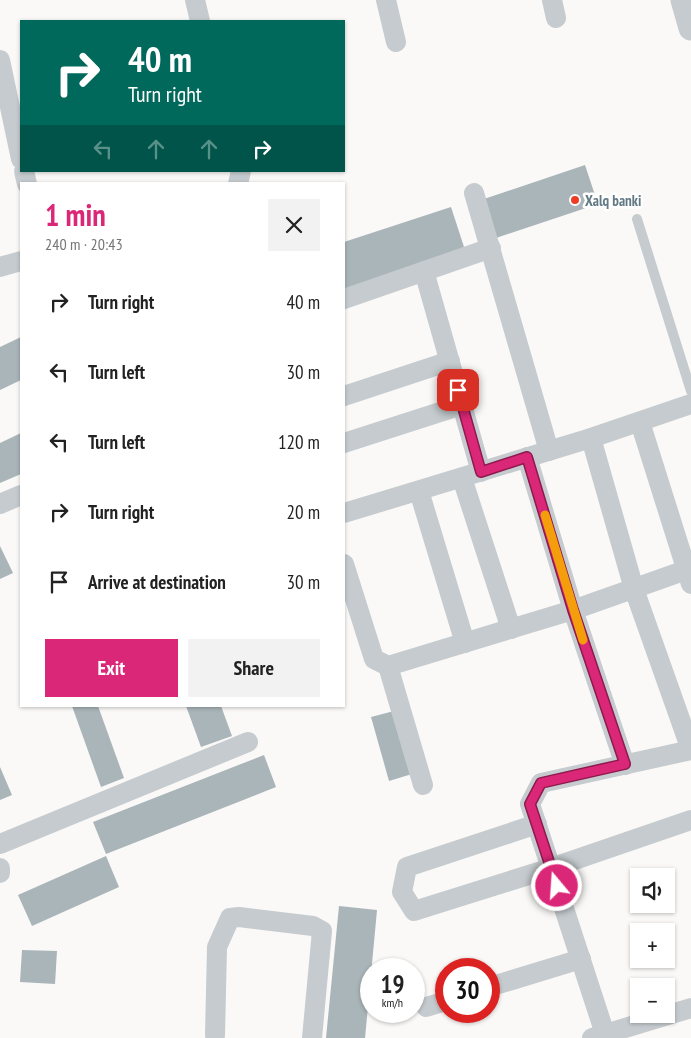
<!DOCTYPE html>
<html lang="en">
<head>
<meta charset="utf-8">
<style>
	body { margin:0; font-family:"PT Sans Narrow",sans-serif; background:#f2f2f2; color:#222; height:100vh; display:flex; flex-direction:column; font-size:19px; white-space:nowrap }
	* { box-sizing:border-box; margin:0 }
	p { font-size:16px; color:#767676 }
	.icon { flex:none; width:28px; height:28px; fill:none; stroke:currentColor; stroke-width:2; stroke-linecap:round; stroke-linejoin:round }
	.map { position:relative; flex:1; overflow:hidden }
	.drawer { position:absolute; left:20px; top:182px; width:325px; height:525px; display:flex; flex-direction:column; background:#fff; border-radius:0px; box-shadow:0 1px 4px #0004 }
	.drawer>* { flex:none }
	.top-card { position:absolute; left:20px; top:20px; width:325px; height:152px; border-radius:0px; box-shadow:0 1px 4px #0004; background:#00695c; color:#fff; overflow:hidden }
	.fabs { position:absolute; left:630px; top:868px; display:grid; gap:10px }
	.fabs a { display:grid; place-items:center; width:45px; height:45px; border-radius:0px; background:#fff; box-shadow:0 1px 4px #0004; font-size:25px }
	.speed { position:absolute; left:360px; top:958px; display:flex; gap:10px; font-size:25px; font-weight:700; text-align:center }
	.speed>* { display:grid; place-content:center; width:65px; height:65px; border-radius:50%; background:#fff; box-shadow:0 1px 4px #0004; line-height:1 }
	.speed small { font-size:12px; font-weight:400 }
	.speed .limit { border:8px solid #d22; background:#fff; color:#111 }
	.pin { position:absolute; display:grid; place-items:center; width:42px; height:42px; color:#fff; margin:-21px; border-radius:10px; box-shadow:0 2px 8px #0006 }
	.me { position:absolute; width:55px; margin:-28px; rotate:342deg; stroke-linejoin:round; filter:drop-shadow(0 0 4px #0008) }
	.turn { display:flex; align-items:center; gap:18px; height:105px; padding:0 25px; font-size:22px }
	.turn .icon { width:65px; height:65px; stroke-width:2.5 }
	.turn b { display:block; font-size:35px; line-height:42px }
	.lanes { display:flex; align-items:center; height:48px; padding:0 25px; background:#0003; justify-content:center; gap:25px; direction:ltr }
	.lanes .off { opacity:.35 }
	.round { display:grid; place-items:center; flex:none; width:52px; height:52px; border-radius:0px; background:#f2f2f2 }
	.overview { display:flex; align-items:center; justify-content:space-between; height:85px; padding:0 25px }
	h1 { font-size:30px; font-weight:800; line-height:38px; color:#db2777 }
	.action { display:flex; gap:10px; margin-top:auto; padding:10px 25px }
	.action a { flex:1; height:58px; border-radius:0px; background:#db2777; color:#fff; font-size:20px; font-weight:800; line-height:58px; text-align:center }
	.action a+a { background:#f2f2f2; color:#222 }
	ul { padding:0; list-style:none }
	li { display:flex; align-items:center; gap:15px; height:70px; padding:0 25px }
	li div { flex:1 }
	li b { display:block; font-size:19px }
	li em { font-style:normal }
	.map>svg:first-child { display:block }
	.building { fill:#a9b5b9 }
	.lines { fill:none; stroke-linecap:round; stroke-linejoin:round }
	.service { stroke:#c5cbce; stroke-width:10 }
	.minor { stroke:#c5cbce; stroke-width:20 }
	.tertiary { stroke:#c5cbce; stroke-width:25 }
	.route-casing { stroke:#8e194d; stroke-width:12 }
	.route { stroke:#db2777; stroke-width:9 }
	.slow { stroke:#f59e0b; stroke-width:9 }
	.poi-dot { fill:#ec3c25; stroke:#fff; stroke-width:2 }
	.labels { text-anchor:middle; dominant-baseline:central; stroke-width:5; stroke-linejoin:round; paint-order:stroke }
	.poi-label { font-size:15px; font-weight:bold; fill:#637a84; stroke:#fff; text-anchor:start }
</style>
</head>
<body>
<div class="map">
<svg width="691" height="1038" viewBox="0 0 691 1038">
	<rect width="100%" height="100%" fill="#faf9f7"/>
	<g class="building">
		<path d="M 585,165 L 598,204 L 490,240 L 478,201 Z"/>
		<path d="M 451,207 L 465,250 L 344,289 L 344,242 Z"/>
		<path d="M 21,337 L 21,380 L 0,390 L 0,347 Z"/>
		<path d="M 21,433 L 21,474 L 0,483 L 0,443 Z"/>
		<path d="M 0,546 L 13,573 L 0,579 Z"/>
		<path d="M 72,706 L 98,706 L 124,778 L 101,787 Z"/>
		<path d="M 186,706 L 221,706 L 232,736 L 201,747 Z"/>
		<path d="M 394,711 L 412,774 L 389,781 L 371,717 Z"/>
		<path d="M 264,755 L 276,787 L 106,854 L 93,822 Z"/>
		<path d="M 0,767 L 12,795 L 0,800 Z"/>
		<path d="M 106,856 L 119,887 L 32,926 L 18,895 Z"/>
		<path d="M 339,906 L 377,910 L 365,1038 L 326,1038 Z"/>
		<path d="M 22,950 L 57,951 L 55,984 L 20,982 Z"/>
	</g>
	<g class="lines">
		<path class="service" d="M 637,219 L 691,391"/>
		<g class="minor">
			<path d="M 195,0 L 200,21"/>
			<path d="M 386,0 L 396,42"/>
			<path d="M 552,0 L 556,18"/>
			<path d="M 0,60 L 21,159"/>
			<path d="M 24,171 L 27,184"/>
			<path d="M 238,184 L 241,171"/>
			<path d="M 474,193 L 549,451"/>
			<path d="M 0,267 L 21,261"/>
			<path d="M 424,271 L 481,472"/>
			<path d="M 344,299 L 491,248"/>
			<path d="M 344,396 L 450,361"/>
			<path d="M 640,422 L 691,584"/>
			<path d="M 591,438 L 634,589 L 691,750 L 541,783 L 530,804 L 605,1034"/>
			<path d="M 344,443 L 462,405"/>
			<path d="M 527,457 L 573,610 L 625,765"/>
			<path d="M 462,478 L 511,629"/>
			<path d="M 419,491 L 465,643"/>
			<path d="M 0,504 L 21,495"/>
			<path d="M 344,513 L 591,438 L 691,404"/>
			<path d="M 344,564 L 374,659 L 388,666 L 573,610 L 686,570"/>
			<path d="M 388,666 L 423,785"/>
			<path d="M 537,824 L 407,867 L 402,892 L 414,911 L 551,868 L 691,820"/>
			<path d="M 0,844 L 248,742"/>
			<path d="M 0,868 L 0,873"/>
			<path d="M 489,987 L 581,959"/>
			<path d="M 426,1007 L 446,1001"/>
			<path d="M 215,1035 L 217,947 L 230,918 L 239,917 L 313,926 L 322,931 L 312,1038"/>
			<path d="M 592,1038 L 691,1008"/>
		</g>
		<path class="tertiary" d="M 683,0 L 691,28"/>
	</g>
	<g class="lines">
		<defs>
			<path id="route" d="M 458,390 L 481,472 L 527,457 L 573,610 L 625,764 L 541,783 L 530,804 L 557,886"/>
		</defs>
		<use href="#route" class="route-casing"/>
		<use href="#route" class="route"/>
		<path class="slow" d="M 545,515 L 583,640"/>
	</g>
	<circle class="poi-dot" cx="575" cy="200" r="5"/>
	<g class="labels">
		<g class="poi-label">
			<text x="585" y="200">Xalq banki</text>
		</g>
	</g>
</svg>
<div class="fabs">
<a><svg class="icon" aria-label="sound" viewBox="0 0 24 24"><path d="M4 9h4l5-4v14l-5-4H4zM17 9q2 3 0 6"/></svg></a>
<a>+</a>
<a>−</a>
</div>
<div class="speed"><div>19<small>km/h</small></div><div class="limit">30</div></div>
<div class="pin" style="left:458px;top:390px;background:#d93025"><svg class="icon" aria-label="arrive" viewBox="0 0 24 24"><path d="M6 21V4h12l-3 4 3 4H6"/></svg></div>
<svg class="me" style="left:557px;top:886px" viewBox="-20 -20 40 40"><circle r="17" fill="#db2777" stroke="#fff" stroke-width="3"/><path d="M0-11L8 9 0 5-8 9z" fill="#fff"/></svg>
<div class="top-card">
<div class="turn"><svg class="icon" aria-label="right" viewBox="0 0 24 24"><path d="M7 20v-9h11M14 6l5 5-5 5"/></svg><div><b>40 m</b>Turn right</div></div>
<div class="lanes"><svg class="icon off" aria-label="left" viewBox="0 0 24 24"><path d="M17 20v-9H6M10 6l-5 5 5 5"/></svg><svg class="icon off" aria-label="ahead" viewBox="0 0 24 24"><path d="M12 20V5M6 11l6-6 6 6"/></svg><svg class="icon off" aria-label="ahead" viewBox="0 0 24 24"><path d="M12 20V5M6 11l6-6 6 6"/></svg><svg class="icon" aria-label="right" viewBox="0 0 24 24"><path d="M7 20v-9h11M14 6l5 5-5 5"/></svg></div>
</div>
<section class="drawer">
<div class="overview"><div><h1>1 min</h1><p>240 m · 20:43</p></div><a class="round"><svg class="icon" aria-label="close" viewBox="0 0 24 24"><path d="M6 6l12 12M18 6L6 18"/></svg></a></div>
<ul>
<li><svg class="icon" aria-label="right" viewBox="0 0 24 24"><path d="M7 20v-9h11M14 6l5 5-5 5"/></svg><div><b>Turn right</b></div><em>40 m</em></li>
<li><svg class="icon" aria-label="left" viewBox="0 0 24 24"><path d="M17 20v-9H6M10 6l-5 5 5 5"/></svg><div><b>Turn left</b></div><em>30 m</em></li>
<li><svg class="icon" aria-label="left" viewBox="0 0 24 24"><path d="M17 20v-9H6M10 6l-5 5 5 5"/></svg><div><b>Turn left</b></div><em>120 m</em></li>
<li><svg class="icon" aria-label="right" viewBox="0 0 24 24"><path d="M7 20v-9h11M14 6l5 5-5 5"/></svg><div><b>Turn right</b></div><em>20 m</em></li>
<li><svg class="icon" aria-label="arrive" viewBox="0 0 24 24"><path d="M6 21V4h12l-3 4 3 4H6"/></svg><div><b>Arrive at destination</b></div><em>30 m</em></li>
</ul>
<div class="action"><a>Exit</a><a>Share</a></div>
</section>
</div>
</body>
</html>
